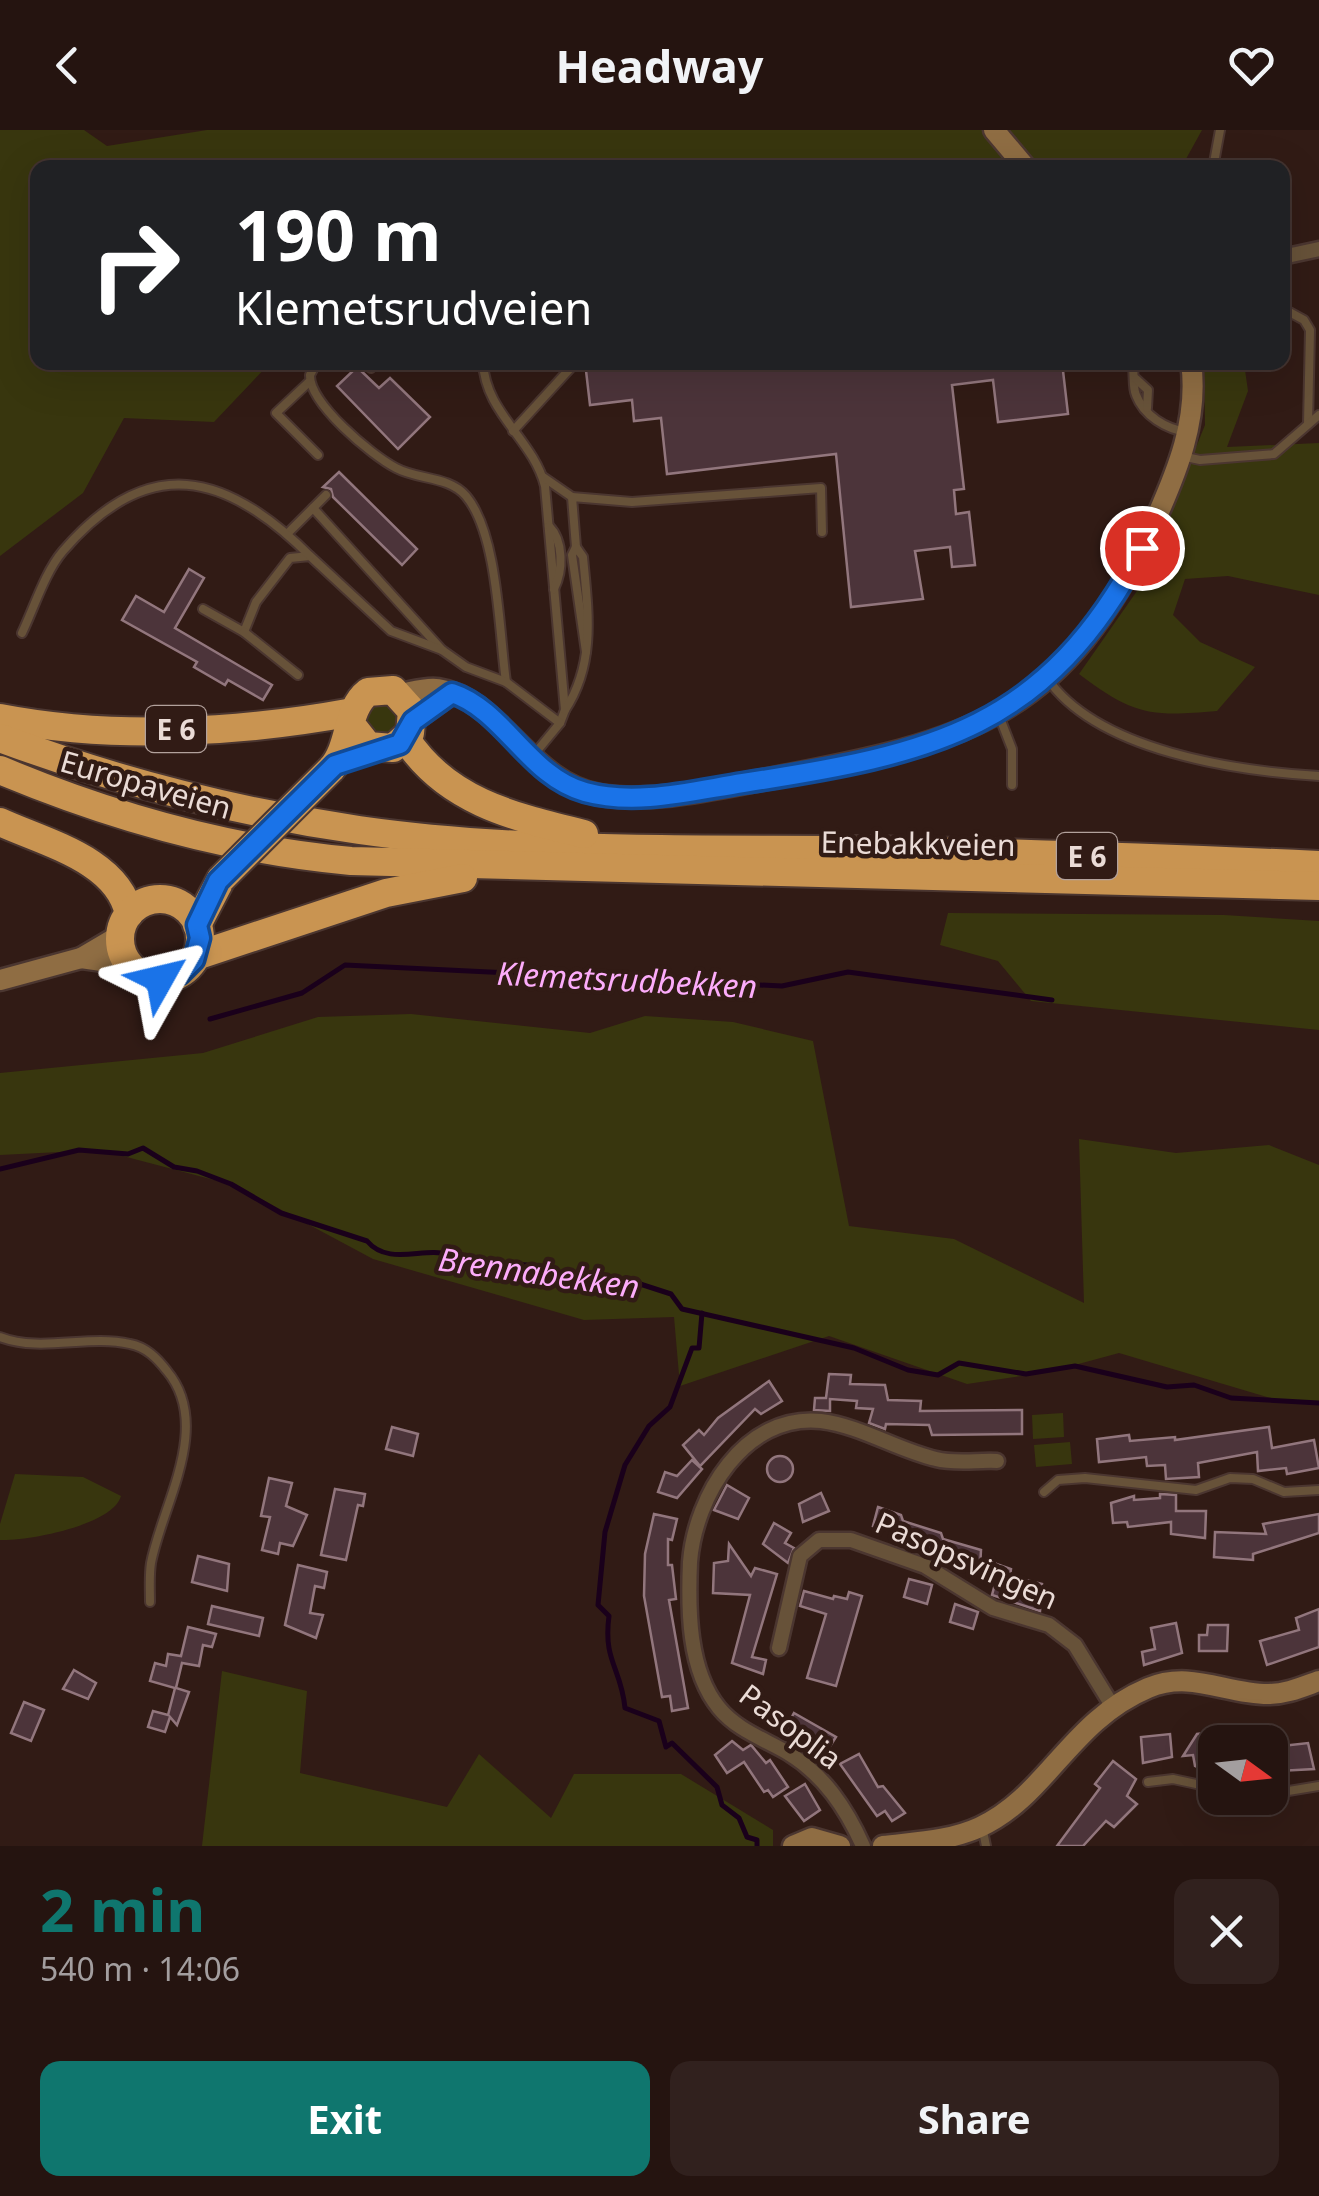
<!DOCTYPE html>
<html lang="en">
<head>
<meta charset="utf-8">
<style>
	body { margin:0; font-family:"Noto Sans",sans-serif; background:#31211e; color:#f1f3f6; height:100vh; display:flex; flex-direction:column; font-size:38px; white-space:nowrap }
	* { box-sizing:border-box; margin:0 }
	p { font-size:32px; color:#a39e9f }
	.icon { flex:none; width:55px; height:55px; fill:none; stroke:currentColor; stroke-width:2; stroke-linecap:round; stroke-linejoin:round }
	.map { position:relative; height:1716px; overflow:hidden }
	.sheet { display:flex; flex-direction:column; background:#251410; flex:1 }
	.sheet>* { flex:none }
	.hud { position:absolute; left:30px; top:30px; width:1260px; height:210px; border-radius:20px; box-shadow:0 10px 40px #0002,0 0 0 2px #423330; background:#202124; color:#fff; overflow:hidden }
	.needle { width:65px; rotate:105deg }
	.fabs { position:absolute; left:1198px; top:1595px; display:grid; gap:20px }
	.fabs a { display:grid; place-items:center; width:90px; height:90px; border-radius:20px; background:#251410; box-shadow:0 10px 40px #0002,0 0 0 2px #423330; font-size:50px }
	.pin { position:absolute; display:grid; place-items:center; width:85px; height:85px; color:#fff; margin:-42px; border:5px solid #fff; border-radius:50%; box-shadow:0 2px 10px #0007 }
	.me { position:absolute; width:110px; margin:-55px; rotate:53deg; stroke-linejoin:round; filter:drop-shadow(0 0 8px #0008) }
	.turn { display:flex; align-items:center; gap:35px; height:210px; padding:0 40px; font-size:45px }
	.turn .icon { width:130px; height:130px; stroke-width:2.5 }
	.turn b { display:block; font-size:70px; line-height:85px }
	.round { display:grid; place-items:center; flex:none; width:105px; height:105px; border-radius:20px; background:#31211e }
	.summary { display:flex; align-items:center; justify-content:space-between; height:170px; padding:0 40px }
	h1 { font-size:60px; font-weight:700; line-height:75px; color:#0f766e }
	.button { display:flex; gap:20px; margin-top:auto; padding:20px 40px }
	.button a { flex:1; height:115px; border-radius:20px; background:#0f766e; color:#fff; font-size:40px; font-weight:700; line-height:115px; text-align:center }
	.button a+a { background:#31211e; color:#f1f3f6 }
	header { display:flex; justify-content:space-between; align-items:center; height:130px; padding:0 40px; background:#251410; font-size:45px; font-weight:700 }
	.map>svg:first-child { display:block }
	.green { fill:#38360e }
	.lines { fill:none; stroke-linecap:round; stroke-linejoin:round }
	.stream { stroke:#1a001b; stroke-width:5 }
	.building { fill:#4c343a; stroke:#92767d; stroke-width:2.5 }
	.lane-casing { stroke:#4b3630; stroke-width:12 }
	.street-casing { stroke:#4b3630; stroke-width:19 }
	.secondary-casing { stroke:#4b3630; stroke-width:25 }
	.highway-casing { stroke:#4b3630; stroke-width:32 }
	.lane { stroke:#675239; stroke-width:8 }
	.street { stroke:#675239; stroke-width:14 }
	.secondary { stroke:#8f6d43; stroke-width:20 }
	.highway { stroke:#c99451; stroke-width:28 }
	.highway-bridge-casing { stroke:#4b3630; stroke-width:32; stroke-linecap:butt }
	.highway-bridge { stroke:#c99451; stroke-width:28 }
	.route-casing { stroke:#114b97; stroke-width:25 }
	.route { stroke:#1a73e8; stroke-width:18 }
	.labels { text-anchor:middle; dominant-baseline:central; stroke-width:9; stroke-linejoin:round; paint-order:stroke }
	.shield { fill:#311b15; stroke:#b2a19c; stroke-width:2.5 }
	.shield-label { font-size:28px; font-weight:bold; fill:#eadbd6 }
	.street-label { font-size:30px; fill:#eadbd6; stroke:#311b15 }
	.water-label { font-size:32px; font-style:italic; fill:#fcacfa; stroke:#311b15 }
</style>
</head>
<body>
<header><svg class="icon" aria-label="back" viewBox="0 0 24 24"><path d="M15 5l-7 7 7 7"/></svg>Headway<svg class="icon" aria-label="heart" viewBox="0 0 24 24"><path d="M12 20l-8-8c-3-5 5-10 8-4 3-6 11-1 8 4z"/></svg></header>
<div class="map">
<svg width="1319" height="1716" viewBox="0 0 1319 1716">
	<rect width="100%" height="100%" fill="#311b15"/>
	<g class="green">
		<path d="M 0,0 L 84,0 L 107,16 L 207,0 L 1202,0 L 1181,38 L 38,38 L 38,232 L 270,233 L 214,292 L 124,288 L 83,363 L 0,426 Z"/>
		<path d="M 1204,233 L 1244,233 L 1248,261 L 1227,317 L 1319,313 L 1319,465 L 1228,446 L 1185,449 L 1173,485 L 1200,512 L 1255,537 L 1217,581 C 1150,587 1133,585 1079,544 L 1139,458 L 1205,295 Z"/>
		<path d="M 370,572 L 400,575 L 397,605 L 379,609 L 363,589 Z"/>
		<path d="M 948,783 L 1224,785 L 1319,791 L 1319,900 L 1031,871 L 998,831 L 940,815 Z"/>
		<path d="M 411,884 L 590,903 L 645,886 L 733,892 L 813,911 L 849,1096 L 954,1109 L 1084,1173 L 1079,1009 L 1176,1023 L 1269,1015 L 1319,1035 L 1319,1272 L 1277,1270 L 1119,1223 L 1049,1242 L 967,1254 L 829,1206 L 680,1256 L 674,1187 L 584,1190 L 373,1129 L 237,1056 L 100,1020 L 0,1025 L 0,943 L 203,923 L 318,887 Z"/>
		<path d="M 1063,1283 L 1064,1307 L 1033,1309 L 1032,1285 Z"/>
		<path d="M 1070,1312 L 1072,1334 L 1036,1337 L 1034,1315 Z"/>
		<path d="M 15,1344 L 83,1347 L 121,1366 C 113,1395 29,1411 0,1410 L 0,1394 Z"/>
		<path d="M 222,1541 L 307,1561 L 300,1643 L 447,1677 L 479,1624 L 551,1688 L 574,1644 L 681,1644 L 773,1700 L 773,1716 L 202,1716 Z"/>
	</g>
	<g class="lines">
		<g class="stream">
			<path d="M 210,889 L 302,863 L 345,835 L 782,856 L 848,842 L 1052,870"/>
			<path d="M 0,1039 L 79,1020 L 128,1024 L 143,1018 L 174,1037 L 197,1041 L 231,1054 L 281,1083 L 367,1111 C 389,1137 425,1116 449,1125 C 456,1128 461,1136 468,1139 L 488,1132 L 526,1135 L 564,1145 L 637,1153 L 671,1164 L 682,1179 L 854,1218 L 908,1240 L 938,1245 L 959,1233 L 1026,1244 L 1075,1236 L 1167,1257 L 1194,1255 L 1231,1268 L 1319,1273"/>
			<path d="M 702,1183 L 699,1218 L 692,1218 L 670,1277 L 649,1296 L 625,1335 L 605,1402 L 598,1475 L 609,1486 C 603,1532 621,1537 625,1578 L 659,1591 L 666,1617 L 672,1613 L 717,1657 L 722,1675 L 739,1688 L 747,1707 L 757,1710 L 757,1716"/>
		</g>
	</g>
	<g class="building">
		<path d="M 585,232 L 1062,232 L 1068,284 L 998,292 L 993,250 L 952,255 L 964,359 L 954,360 L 956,384 L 969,382 L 975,435 L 952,437 L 950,417 L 915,421 L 923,469 L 851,477 L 836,324 L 667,344 L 661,288 L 634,291 L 632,270 L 590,275 Z"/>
		<path d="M 357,237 L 379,258 L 390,248 L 430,287 L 398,319 L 337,256 Z"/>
		<path d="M 339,342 L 417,419 L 402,435 L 333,367 L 331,359 L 323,357 Z"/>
		<path d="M 189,439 L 204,448 L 175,498 L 272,555 L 263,570 L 228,550 L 225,555 L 194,537 L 197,532 L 122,490 L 136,466 L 164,482 Z"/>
		<path d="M 829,1244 L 851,1245 L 850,1254 L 885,1255 L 888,1270 L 921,1271 L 920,1281 L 1022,1280 L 1022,1304 L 932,1305 L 929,1295 L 886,1294 L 885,1299 L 869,1293 L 873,1279 L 856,1278 L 857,1271 L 830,1269 L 830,1281 L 814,1280 L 815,1268 L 826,1268 Z"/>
		<path d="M 769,1251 L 782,1271 L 761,1284 L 755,1279 L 700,1336 L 683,1315 L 699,1300 L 704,1305 L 718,1288 Z"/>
		<path d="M 392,1297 L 418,1304 L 413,1326 L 386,1319 Z"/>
		<path d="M 1269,1297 L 1272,1318 L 1314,1310 L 1319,1338 L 1287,1344 L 1286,1338 L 1258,1341 L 1257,1322 L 1198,1333 L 1199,1347 L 1166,1349 L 1165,1335 L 1147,1336 L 1146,1327 L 1099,1332 L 1097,1309 L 1129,1305 L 1130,1311 L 1175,1307 L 1175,1310 Z"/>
		<circle cx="780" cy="1339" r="13"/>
		<path d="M 692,1330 L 702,1339 L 677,1368 L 658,1362 L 665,1342 L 677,1346 Z"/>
		<path d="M 269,1348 L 292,1353 L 286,1376 L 307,1385 L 293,1416 L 280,1413 L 278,1424 L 262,1420 L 270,1387 L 261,1386 Z"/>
		<path d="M 727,1355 L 749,1368 L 738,1389 L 714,1380 Z"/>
		<path d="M 335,1359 L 365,1364 L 363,1376 L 358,1375 L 346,1430 L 321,1425 Z"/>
		<path d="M 821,1363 L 829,1381 L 803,1392 L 799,1374 Z"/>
		<path d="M 1160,1364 L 1176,1365 L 1176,1381 L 1206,1381 L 1205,1408 L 1171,1404 L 1171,1392 L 1128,1397 L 1127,1392 L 1113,1393 L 1111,1373 L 1134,1366 L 1134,1370 L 1160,1368 Z"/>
		<path d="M 878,1377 L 901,1385 L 903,1391 L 941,1403 L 943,1409 L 981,1420 L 980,1439 L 953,1432 L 955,1426 L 899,1415 L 902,1404 L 873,1396 Z"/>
		<path d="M 654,1384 L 677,1389 L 672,1410 L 668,1409 L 668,1435 L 672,1435 L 676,1469 L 669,1470 L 688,1578 L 672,1581 L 670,1566 L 662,1567 L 644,1466 L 645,1424 Z"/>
		<path d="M 1319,1384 L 1319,1403 L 1253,1424 L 1253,1430 L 1214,1427 L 1215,1402 L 1266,1404 L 1263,1394 Z"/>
		<path d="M 774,1393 L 791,1403 L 785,1413 L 794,1418 L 788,1433 L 763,1414 Z"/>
		<path d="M 729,1414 L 751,1446 L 755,1438 L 777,1444 L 752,1527 L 766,1530 L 763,1544 L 732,1533 L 750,1465 L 713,1463 L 714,1433 L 728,1431 Z"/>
		<path d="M 198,1426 L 229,1434 L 227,1461 L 192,1452 Z"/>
		<path d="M 988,1431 L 1011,1439 L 1010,1446 L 1042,1454 L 1040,1481 L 992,1465 L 995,1454 L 984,1451 Z"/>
		<path d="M 298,1435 L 327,1442 L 324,1458 L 315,1456 L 310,1483 L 323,1485 L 316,1508 L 285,1495 Z"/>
		<path d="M 909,1449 L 932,1455 L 927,1474 L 904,1467 Z"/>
		<path d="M 804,1461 L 833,1469 L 834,1466 L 847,1469 L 849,1462 L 862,1466 L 836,1556 L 807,1548 L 826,1484 L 800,1476 Z"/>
		<path d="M 955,1474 L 978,1482 L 973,1499 L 950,1492 Z"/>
		<path d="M 212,1476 L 263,1488 L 259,1506 L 208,1494 Z"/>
		<path d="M 1319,1479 L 1319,1517 L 1267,1535 L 1260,1511 L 1299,1500 L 1296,1488 Z"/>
		<path d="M 1176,1493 L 1182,1523 L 1144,1535 L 1142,1522 L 1155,1519 L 1151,1498 Z"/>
		<path d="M 1208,1495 L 1228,1495 L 1227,1521 L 1199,1521 L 1199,1505 L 1207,1505 Z"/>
		<path d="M 188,1497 L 216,1504 L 212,1517 L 203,1515 L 199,1536 L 182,1533 L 176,1558 L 189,1562 L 177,1595 L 170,1587 L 165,1602 L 148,1597 L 153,1581 L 168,1585 L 175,1558 L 150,1551 L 155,1533 L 166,1536 L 168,1524 L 181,1526 Z"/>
		<path d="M 74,1540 L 96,1553 L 88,1569 L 63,1559 Z"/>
		<path d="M 24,1572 L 44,1580 L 31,1611 L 11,1603 Z"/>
		<path d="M 794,1583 L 836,1607 L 829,1618 L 784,1601 Z"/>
		<path d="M 1215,1602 L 1215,1637 L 1201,1639 L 1195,1636 L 1193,1625 L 1183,1626 L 1197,1604 Z"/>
		<path d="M 1170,1604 L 1172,1627 L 1143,1633 L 1141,1607 Z"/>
		<path d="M 732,1611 L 743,1620 L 751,1615 L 766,1633 L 770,1630 L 788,1657 L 773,1667 L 768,1660 L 764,1662 L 744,1632 L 727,1643 L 715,1625 Z"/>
		<path d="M 1308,1613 L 1314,1639 L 1279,1641 L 1278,1621 L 1282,1616 Z"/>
		<path d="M 859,1624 L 878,1657 L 883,1656 L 905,1683 L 892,1691 L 885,1681 L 877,1686 L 840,1634 Z"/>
		<path d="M 1113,1631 L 1136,1649 L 1127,1666 L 1137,1674 L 1114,1697 L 1106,1691 L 1083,1716 L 1057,1716 L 1100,1658 L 1095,1654 Z"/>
		<path d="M 805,1654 L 820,1680 L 804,1691 L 785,1666 Z"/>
	</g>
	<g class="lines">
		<defs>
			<g id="lane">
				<path d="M 1213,38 L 1220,0"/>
				<path d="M 1282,178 L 1304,190 L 1310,200 L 1308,294"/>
				<path d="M 317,232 L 310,245 C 309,273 371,325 396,338 C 418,350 449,346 466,366 C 498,404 499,502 506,552"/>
				<path d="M 362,232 L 371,238"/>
				<path d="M 483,232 C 485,283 533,309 545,356 L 565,580 L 560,593 L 532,627"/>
				<path d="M 1132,232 C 1135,243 1132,256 1136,265 C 1144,286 1166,299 1187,302"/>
				<path d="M 1136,249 L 1148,260 L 1147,278"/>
				<path d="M 309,252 L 276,283 L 318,325"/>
				<path d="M 513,301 L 576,232"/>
				<path d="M 1181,326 L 1200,330 L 1274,324 L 1319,285"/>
				<path d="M 543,347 L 572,367"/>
				<path d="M 313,378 L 442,520 L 466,537 L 506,552 L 560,593"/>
				<path d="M 549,396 C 564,411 563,441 554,459"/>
				<path d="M 288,403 L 326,365"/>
				<path d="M 203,479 L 244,502 L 256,472 L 290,428 L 310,426 L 391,501 L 442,520"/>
				<path d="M 244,502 L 298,545"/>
				<path d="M 22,503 C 34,478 45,442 63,421 C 148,322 226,342 310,426"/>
				<path d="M 586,522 L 572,425 L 576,417 L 572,367 L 632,372 L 821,358 L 822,402"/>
				<path d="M 1047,548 C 1097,621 1236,641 1319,646"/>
				<path d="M 565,580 C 596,533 588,481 583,427 L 576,417"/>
				<path d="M 998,583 L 1012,619 L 1012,655"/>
				<path d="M 0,1207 C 42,1223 88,1204 130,1214 C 146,1217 157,1228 167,1241 C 213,1296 162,1375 151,1433 C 149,1446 150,1459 150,1472"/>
				<path d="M 1044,1362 L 1058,1350 L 1085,1348 L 1196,1360 L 1230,1348 L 1253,1349 L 1284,1362 L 1319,1360"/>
				<path d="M 1148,1652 L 1173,1649 L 1215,1658"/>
				<path d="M 1270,1664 L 1319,1656"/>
				<path d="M 983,1701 L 986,1716"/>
			</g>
			<g id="street">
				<path d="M 1282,127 L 1319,119"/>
				<path d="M 779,1518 L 800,1426 L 819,1410 L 851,1410 L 925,1436 L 993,1478 L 1049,1495 L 1075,1515 L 1113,1577"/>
				<path d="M 863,1716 C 846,1678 824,1645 788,1623 C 764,1609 737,1600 719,1578 C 688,1540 688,1479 690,1432 C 695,1367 744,1283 821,1291 C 861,1296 897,1320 936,1329 C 955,1334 977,1330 997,1331"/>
			</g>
			<g id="secondary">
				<path d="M 994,0 L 1026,38"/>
				<path d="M 401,564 C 412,562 426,557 438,559 C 500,568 530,654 600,665 C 656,674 717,658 773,648 C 971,611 1063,587 1154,393 C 1177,342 1199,289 1191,232"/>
				<path d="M 413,591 L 452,563"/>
				<path d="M 81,828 L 130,835"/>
				<path d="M 0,850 L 81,828 L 120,805"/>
				<path d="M 793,1716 L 812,1708 L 840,1716"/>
				<path d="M 883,1716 C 915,1712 950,1711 980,1697 C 1047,1666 1070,1591 1148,1558 C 1191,1540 1225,1564 1268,1564 C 1286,1564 1302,1557 1319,1551"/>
			</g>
			<g id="highway">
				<path d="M 0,588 C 114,610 239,603 353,582"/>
				<path d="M 0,608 C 116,651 236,682 359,700 C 521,723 687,719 850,720 C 1006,722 1163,728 1319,735"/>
				<path d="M 406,609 C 447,672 515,687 584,704"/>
				<path d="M 331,639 C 352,616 345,580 368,562 L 393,560 L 412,581 L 410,603 L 393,618 L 368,616 L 353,597"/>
				<path d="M 0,640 C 112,687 230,720 351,731 L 1319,756"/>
				<path d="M 0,692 C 46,713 118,730 129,784"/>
				<circle cx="160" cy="809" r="40"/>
				<path d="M 197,795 L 221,749"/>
				<path d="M 196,826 L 386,763 L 463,748"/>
			</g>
		</defs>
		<use href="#lane" class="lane-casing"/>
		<use href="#street" class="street-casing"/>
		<use href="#secondary" class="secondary-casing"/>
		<use href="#highway" class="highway-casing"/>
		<use href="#lane" class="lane"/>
		<use href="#street" class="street"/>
		<use href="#secondary" class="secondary"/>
		<use href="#highway" class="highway"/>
		<defs>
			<path id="highway-bridge" d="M 221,749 L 331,639"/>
		</defs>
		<use href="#highway-bridge" class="highway-bridge-casing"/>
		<use href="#highway-bridge" class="highway-bridge"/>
	</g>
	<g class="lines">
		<defs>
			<path id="route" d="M 160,849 L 180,844 L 194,830 L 200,808 L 197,795 L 218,751 L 335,635 L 400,614 L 413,591 L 452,563 C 504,580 529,647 585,662 C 636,676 692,661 743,653 C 933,624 1047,599 1142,418"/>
		</defs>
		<use href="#route" class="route-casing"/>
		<use href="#route" class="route"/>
	</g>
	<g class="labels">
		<g class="shield">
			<rect x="146" y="576" width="60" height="46" rx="8"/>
			<rect x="1057" y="703" width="60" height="46" rx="8"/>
		</g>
		<g class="shield-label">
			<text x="176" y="599">E 6</text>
			<text x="1087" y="726">E 6</text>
		</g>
		<g class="street-label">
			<text transform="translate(146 654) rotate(16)">Europaveien</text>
			<text transform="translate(918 713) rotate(1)">Enebakkveien</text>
			<text transform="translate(967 1430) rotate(24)">Pasopsvingen</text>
			<text transform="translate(791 1596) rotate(37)">Pasoplia</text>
		</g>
		<g class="water-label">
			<text transform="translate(627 849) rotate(3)">Klemetsrudbekken</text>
			<text transform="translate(539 1142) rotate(8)">Brennabekken</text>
		</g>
	</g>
</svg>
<div class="fabs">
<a><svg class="needle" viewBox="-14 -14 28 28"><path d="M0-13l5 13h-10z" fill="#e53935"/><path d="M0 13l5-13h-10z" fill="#a39e9f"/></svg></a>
</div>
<div class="pin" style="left:1142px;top:418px;background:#d93025"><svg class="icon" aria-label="arrive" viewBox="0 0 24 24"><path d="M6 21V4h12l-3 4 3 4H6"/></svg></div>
<svg class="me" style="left:160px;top:849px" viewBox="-20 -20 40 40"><path d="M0-17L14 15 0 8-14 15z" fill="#1a73e8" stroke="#fff" stroke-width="4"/></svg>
<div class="hud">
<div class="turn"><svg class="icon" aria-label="right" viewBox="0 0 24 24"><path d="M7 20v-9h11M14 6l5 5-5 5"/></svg><div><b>190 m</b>Klemetsrudveien</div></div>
</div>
</div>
<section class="sheet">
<div class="summary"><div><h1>2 min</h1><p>540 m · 14:06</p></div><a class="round"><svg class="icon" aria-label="close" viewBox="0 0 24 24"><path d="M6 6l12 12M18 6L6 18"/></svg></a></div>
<div class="button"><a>Exit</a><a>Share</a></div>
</section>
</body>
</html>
